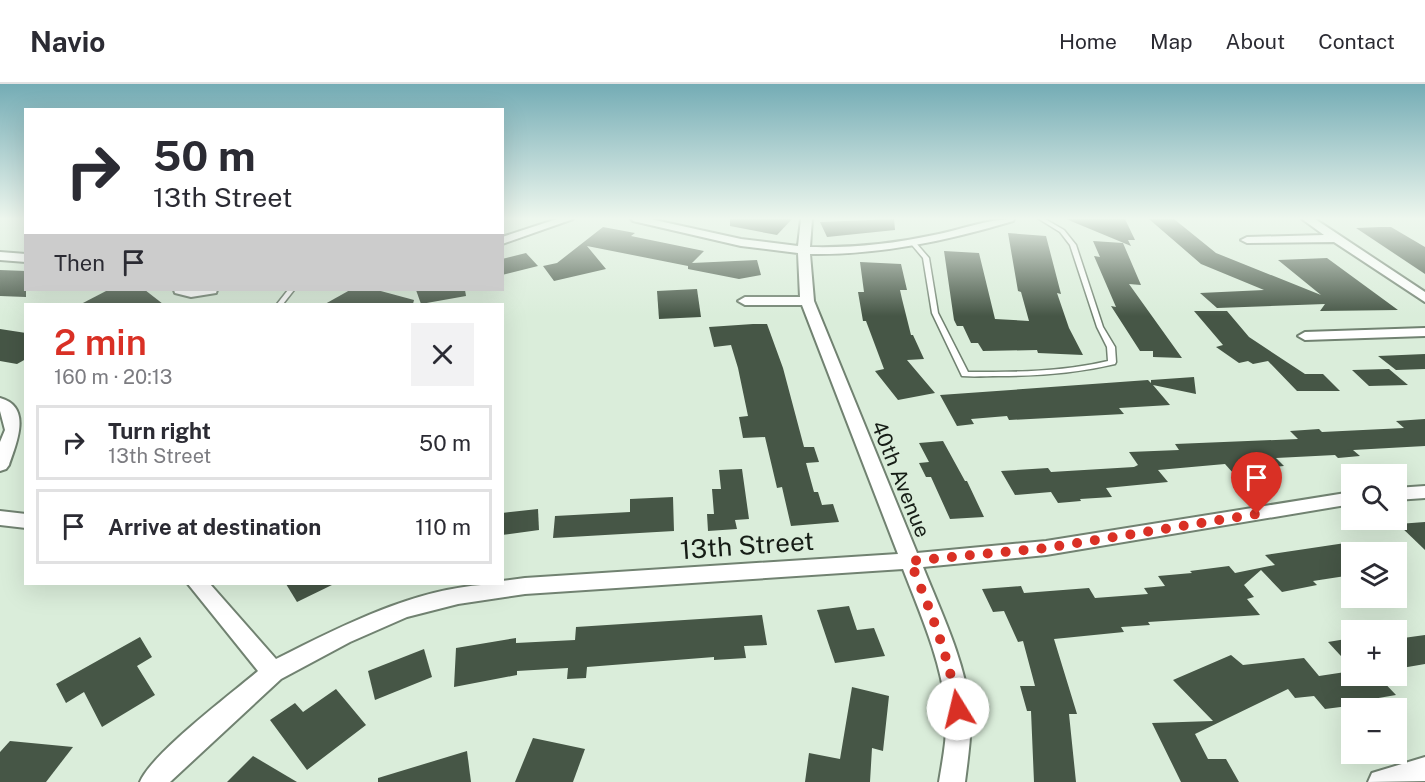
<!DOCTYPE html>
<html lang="en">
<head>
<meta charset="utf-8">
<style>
	body { margin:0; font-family:"Public Sans",sans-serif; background:#f2f2f3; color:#2b2b33; height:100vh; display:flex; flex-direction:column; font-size:22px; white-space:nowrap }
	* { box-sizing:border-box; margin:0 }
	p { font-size:20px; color:#7c7c81 }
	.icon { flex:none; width:33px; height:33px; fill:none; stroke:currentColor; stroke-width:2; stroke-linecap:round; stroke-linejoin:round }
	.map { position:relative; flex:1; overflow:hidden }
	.drawer { position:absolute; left:24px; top:219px; width:480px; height:282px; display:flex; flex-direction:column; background:#fff; border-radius:0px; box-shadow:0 6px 24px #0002 }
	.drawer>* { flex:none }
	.hud { position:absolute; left:24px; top:24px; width:480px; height:183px; border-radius:0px; box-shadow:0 6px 24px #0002; background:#fff; color:#2b2b33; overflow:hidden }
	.controls { position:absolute; left:1341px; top:380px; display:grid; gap:12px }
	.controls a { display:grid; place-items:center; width:66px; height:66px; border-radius:0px; background:#fff; box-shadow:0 6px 24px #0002; font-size:30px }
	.pin { position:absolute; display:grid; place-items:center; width:51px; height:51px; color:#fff; margin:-62px -26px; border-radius:50% 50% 50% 0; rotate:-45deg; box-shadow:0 0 6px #0007 }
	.pin .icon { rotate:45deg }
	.me { position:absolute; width:66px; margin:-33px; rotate:351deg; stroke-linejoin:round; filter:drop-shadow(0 0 4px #0008) }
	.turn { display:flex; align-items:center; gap:21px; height:126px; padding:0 30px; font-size:27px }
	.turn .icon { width:78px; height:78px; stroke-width:2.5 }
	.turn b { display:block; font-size:42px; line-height:51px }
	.then { display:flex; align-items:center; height:57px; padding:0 30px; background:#0003; gap:12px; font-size:22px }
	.round { display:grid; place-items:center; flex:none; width:63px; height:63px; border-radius:0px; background:#f2f2f3 }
	.summary { display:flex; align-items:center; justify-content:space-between; height:102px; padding:0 30px }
	h1 { font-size:36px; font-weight:600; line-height:45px; color:#d93025 }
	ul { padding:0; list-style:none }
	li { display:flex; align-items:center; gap:18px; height:75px; margin:0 12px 9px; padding:0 18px; border:3px solid #e1e1e2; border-radius:0px }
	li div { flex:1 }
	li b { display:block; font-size:22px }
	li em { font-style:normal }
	header { display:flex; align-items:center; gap:36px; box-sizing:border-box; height:84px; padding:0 30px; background:#fff; border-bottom:2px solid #e1e1e2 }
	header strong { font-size:28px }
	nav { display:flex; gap:33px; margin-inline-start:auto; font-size:21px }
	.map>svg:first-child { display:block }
	.building { fill:#465646 }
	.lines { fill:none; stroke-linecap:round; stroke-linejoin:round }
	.service-casing { stroke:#718271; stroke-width:3 }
	.minor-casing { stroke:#718271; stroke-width:4 }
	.service { fill:#fff; fill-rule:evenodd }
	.minor { fill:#fff; fill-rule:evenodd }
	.route { stroke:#d93025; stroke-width:10; stroke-dasharray:0 18 }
	.labels { text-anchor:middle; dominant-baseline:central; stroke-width:6; stroke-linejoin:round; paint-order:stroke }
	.street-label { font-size:21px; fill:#161d16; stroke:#daedda }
	.near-street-label { font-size:26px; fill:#161d16; stroke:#daedda }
</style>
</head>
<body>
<header>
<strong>Navio</strong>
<nav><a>Home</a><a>Map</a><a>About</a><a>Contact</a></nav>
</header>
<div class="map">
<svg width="1425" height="698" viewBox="0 0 1425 698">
	<rect width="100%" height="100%" fill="#daedda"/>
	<g class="building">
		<path d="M 730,135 L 792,135 L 777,151 L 730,142 Z"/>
		<path d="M 894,135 L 895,146 L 827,153 L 820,138 Z"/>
		<path d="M 1066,135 L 1125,135 L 1135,156 L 1128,156 L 1131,162 Z"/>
		<path d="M 1149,135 L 1174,135 L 1216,169 L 1321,211 L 1278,176 L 1327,174 L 1398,226 L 1320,227 L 1325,220 L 1217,224 L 1200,209 L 1264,206 L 1201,180 Z"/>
		<path d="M 603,143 L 635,149 L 631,152 L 704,167 L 692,179 L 757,176 L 761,191 L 739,195 L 688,185 L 688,182 L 587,162 L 606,185 L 554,197 L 543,182 L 557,179 Z"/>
		<path d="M 1380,143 L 1391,143 L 1425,163 L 1425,190 L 1356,144 Z"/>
		<path d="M 1008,149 L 1046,152 L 1061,210 L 1057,209 L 1069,244 L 1083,271 L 1038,269 L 1037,266 L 983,267 L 978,259 L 971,259 L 963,242 L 957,242 L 954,236 L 944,167 L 979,169 L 995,235 L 1029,237 L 1021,208 L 1018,207 Z"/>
		<path d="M 1093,157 L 1123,159 L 1141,201 L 1129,200 L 1182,274 L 1153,273 L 1153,267 L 1140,267 L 1111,222 L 1116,223 L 1094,172 L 1100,173 Z"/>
		<path d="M 526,169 L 538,182 L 502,191 L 502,175 Z"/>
		<path d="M 860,178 L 901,180 L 907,206 L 900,206 L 902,215 L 911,251 L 913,251 L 924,275 L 907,276 L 935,309 L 898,316 L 875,287 L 884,285 L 866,237 L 863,237 L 858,208 L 864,208 Z"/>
		<path d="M 0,186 L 26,187 L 26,213 L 0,212 Z"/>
		<path d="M 697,205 L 701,233 L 659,235 L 657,207 Z"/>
		<path d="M 108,206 L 145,206 L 163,220 L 81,220 Z"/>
		<path d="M 350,206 L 377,206 L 414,216 L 413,220 L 325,220 Z"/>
		<path d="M 416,206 L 465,206 L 466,212 L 421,220 Z"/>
		<path d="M 1194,227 L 1227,227 L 1249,253 L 1305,290 L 1323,290 L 1340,307 L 1297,307 L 1268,277 L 1253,280 L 1248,277 L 1239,279 L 1216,263 L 1223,261 Z"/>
		<path d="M 753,240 L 767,240 L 783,284 L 804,363 L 814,363 L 819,378 L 806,379 L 814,408 L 818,408 L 822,421 L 833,420 L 839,438 L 791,442 L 782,403 L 777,404 L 765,353 L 743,354 L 739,333 L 748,332 L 738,284 L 731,261 L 714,263 L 709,243 Z"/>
		<path d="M 0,245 L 26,249 L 26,275 L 17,280 L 0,277 Z"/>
		<path d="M 1425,270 L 1425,285 L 1396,286 L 1378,272 Z"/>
		<path d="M 1389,285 L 1408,301 L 1369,302 L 1352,286 Z"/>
		<path d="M 1194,293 L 1196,310 L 1153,301 L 1170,321 L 1119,324 L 1124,330 L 1009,336 L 1007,332 L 971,335 L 974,340 L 957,342 L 940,311 L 1148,296 L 1151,299 L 1151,296 Z"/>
		<path d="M 1425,335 L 1425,362 L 1353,366 L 1360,372 L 1338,374 L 1335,371 L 1276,374 L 1284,382 L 1252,385 L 1254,387 L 1233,389 L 1225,380 L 1158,386 L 1168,398 L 1106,404 L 1112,413 L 1080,415 L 1081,417 L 1058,419 L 1051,408 L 1015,411 L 1001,387 L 1048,384 L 1051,388 L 1134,383 L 1138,381 L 1129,368 L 1179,366 L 1175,360 L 1298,355 L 1290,347 L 1319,345 L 1322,348 L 1404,344 L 1396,337 Z"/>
		<path d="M 943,357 L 965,397 L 967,397 L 984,433 L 950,435 L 931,393 L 926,393 L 919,379 L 929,378 L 919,359 Z"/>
		<path d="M 742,385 L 749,435 L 735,436 L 737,445 L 708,447 L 707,430 L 714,430 L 712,405 L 721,405 L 719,386 Z"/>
		<path d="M 673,413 L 674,447 L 553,454 L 555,432 L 630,428 L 630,415 Z"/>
		<path d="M 538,425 L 539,446 L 502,451 L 502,429 Z"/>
		<path d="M 1425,438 L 1425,466 L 1398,440 Z"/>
		<path d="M 1352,458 L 1352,491 L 1313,497 L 1317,501 L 1282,508 L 1261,486 L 1244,501 L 1254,513 L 1247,515 L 1260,531 L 1148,538 L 1150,541 L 1121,543 L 1124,548 L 1054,555 L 1077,630 L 1069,630 L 1076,698 L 1034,698 L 1031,627 L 1027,627 L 1020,602 L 1035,602 L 1023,557 L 1018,558 L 1004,527 L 993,528 L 982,505 L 1021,502 L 1024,509 L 1089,504 L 1095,514 L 1148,510 L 1144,504 L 1165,502 L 1158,492 L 1192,489 L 1190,487 L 1229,482 L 1235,489 L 1275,481 L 1265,471 Z"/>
		<path d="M 286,500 L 334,500 L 297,518 Z"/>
		<path d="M 849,522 L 857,546 L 874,544 L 885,572 L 835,579 L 817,526 Z"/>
		<path d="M 762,531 L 767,561 L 744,562 L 746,574 L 714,576 L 714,573 L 587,583 L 586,594 L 567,595 L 568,584 L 517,587 L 517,591 L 454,603 L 456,564 L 516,554 L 516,559 L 575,556 L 576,543 Z"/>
		<path d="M 1425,551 L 1425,580 L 1396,585 L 1396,555 Z"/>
		<path d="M 140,553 L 152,573 L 137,582 L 155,611 L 102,643 L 84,608 L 66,619 L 56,600 Z"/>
		<path d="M 1352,554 L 1352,584 L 1328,558 Z"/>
		<path d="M 424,565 L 432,593 L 375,616 L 368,587 Z"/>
		<path d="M 1231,571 L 1243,581 L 1304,574 L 1319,592 L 1352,587 L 1352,591 L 1377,591 L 1396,611 L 1361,617 L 1364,620 L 1325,625 L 1314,612 L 1295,614 L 1288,605 L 1195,650 L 1208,675 L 1226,675 L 1239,698 L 1181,698 L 1152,639 L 1213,637 L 1173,596 Z"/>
		<path d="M 852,603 L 889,612 L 883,667 L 872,664 L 870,698 L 805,698 L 809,669 L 840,675 Z"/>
		<path d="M 336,605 L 366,641 L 307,686 L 270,636 L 295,619 L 303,628 Z"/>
		<path d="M 533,654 L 585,665 L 573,698 L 515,698 Z"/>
		<path d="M 10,657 L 73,663 L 46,698 L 0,698 L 0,668 Z"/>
		<path d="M 467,667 L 471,698 L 378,698 L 378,694 Z"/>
		<path d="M 253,672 L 297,698 L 227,698 Z"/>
	</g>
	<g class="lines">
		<defs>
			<g id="service">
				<path d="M 1039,135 L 1045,135 L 1064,146 L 1076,161 L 1103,243 L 1115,263 L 1116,278 L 1115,280 C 1077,289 1039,292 999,292 C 987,292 974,293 962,292 L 932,229 L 923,174 L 912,161 L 912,159 L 916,159 L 929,174 L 938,229 L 968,288 C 1015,288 1062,288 1108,277 L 1107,263 L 1097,243 L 1070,161 L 1060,148 Z"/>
				<path d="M 288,206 L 294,206 L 283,220 L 277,220 Z"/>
			</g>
			<g id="minor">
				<path d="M 557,135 L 573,135 L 502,160 L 502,153 Z"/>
				<path d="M 631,135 L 650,135 L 741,155 L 798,162 L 801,135 L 812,135 L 810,163 C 852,164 893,160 934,151 C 960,146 987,135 1014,135 L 1013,137 C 946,157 880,171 810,170 L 814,217 L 917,469 L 1046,457 L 1352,408 L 1352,420 L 1046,471 L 923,483 C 941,528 964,575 970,624 C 972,648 968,674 965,698 L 939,698 C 943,674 948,648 946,624 C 941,576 920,529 903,485 L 525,510 L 458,520 L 407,533 L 350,558 L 281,595 L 170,698 L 140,698 C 152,669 231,610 258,587 L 188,500 L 210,500 L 276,575 C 346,540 422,500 502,500 L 502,497 L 525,494 L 898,470 L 802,221 L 745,221 L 738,217 L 745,213 L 800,213 L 798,169 L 741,162 L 633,137 Z"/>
				<path d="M 1302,135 L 1315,135 L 1425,208 L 1425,218 L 1334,158 L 1247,159 L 1241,156 L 1247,153 L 1324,151 Z"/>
				<path d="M 0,168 L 26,170 L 26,178 L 0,176 Z"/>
				<path d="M 174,206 L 217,206 L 216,209 L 191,213 L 175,209 Z"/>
				<path d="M 1425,244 L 1425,252 L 1305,256 L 1298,252 L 1305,248 Z"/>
				<path d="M 0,314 C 33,323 16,360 9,381 L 6,385 L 0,387 L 0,358 L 5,346 L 0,327 Z"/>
				<path d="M 1425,402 L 1425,414 L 1396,416 L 1396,404 Z"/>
				<path d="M 0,427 L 26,430 L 26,444 L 0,441 Z"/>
				<path d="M 1425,673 L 1425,697 L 1368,698 L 1372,689 Z"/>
			</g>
		</defs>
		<use href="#service" class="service-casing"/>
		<use href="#minor" class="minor-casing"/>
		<use href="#service" class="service"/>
		<use href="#minor" class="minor"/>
	</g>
	<linearGradient id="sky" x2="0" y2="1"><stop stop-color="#74acb5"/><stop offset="0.58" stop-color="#eef7ee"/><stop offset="1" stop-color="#eef7ee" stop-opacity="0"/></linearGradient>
	<rect width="1425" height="232" fill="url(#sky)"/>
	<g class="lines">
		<path class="route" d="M 958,625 C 949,573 930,525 910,477 L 1046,464 L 1257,430"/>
	</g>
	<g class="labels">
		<g class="street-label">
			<text transform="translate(901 395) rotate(68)">40th Avenue</text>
		</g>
		<g class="near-street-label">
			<text transform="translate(747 461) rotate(-4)">13th Street</text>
		</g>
	</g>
</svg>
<div class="controls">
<a><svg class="icon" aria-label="search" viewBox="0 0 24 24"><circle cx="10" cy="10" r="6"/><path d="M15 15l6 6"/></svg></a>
<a><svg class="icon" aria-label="layers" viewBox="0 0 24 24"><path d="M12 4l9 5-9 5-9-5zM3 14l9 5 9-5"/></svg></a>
<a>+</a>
<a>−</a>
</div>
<div class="pin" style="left:1257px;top:430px;background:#d93025"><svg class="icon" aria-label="arrive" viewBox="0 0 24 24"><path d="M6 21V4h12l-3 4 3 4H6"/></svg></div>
<svg class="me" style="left:958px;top:625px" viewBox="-20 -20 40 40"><circle r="19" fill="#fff"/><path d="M0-13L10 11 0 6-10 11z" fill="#d93025"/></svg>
<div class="hud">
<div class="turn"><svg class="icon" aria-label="right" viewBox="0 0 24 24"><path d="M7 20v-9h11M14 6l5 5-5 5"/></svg><div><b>50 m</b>13th Street</div></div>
<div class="then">Then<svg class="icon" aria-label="arrive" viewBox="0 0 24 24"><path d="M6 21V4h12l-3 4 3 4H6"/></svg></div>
</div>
<section class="drawer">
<div class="summary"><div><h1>2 min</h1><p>160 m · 20:13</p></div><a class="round"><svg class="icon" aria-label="close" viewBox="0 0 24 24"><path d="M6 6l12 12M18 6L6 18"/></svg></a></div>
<ul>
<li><svg class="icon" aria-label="right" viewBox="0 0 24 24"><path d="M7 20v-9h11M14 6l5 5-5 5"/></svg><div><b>Turn right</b><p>13th Street</p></div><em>50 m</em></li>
<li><svg class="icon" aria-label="arrive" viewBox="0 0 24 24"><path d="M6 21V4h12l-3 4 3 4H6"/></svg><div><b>Arrive at destination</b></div><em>110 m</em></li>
</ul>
</section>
</div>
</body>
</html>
